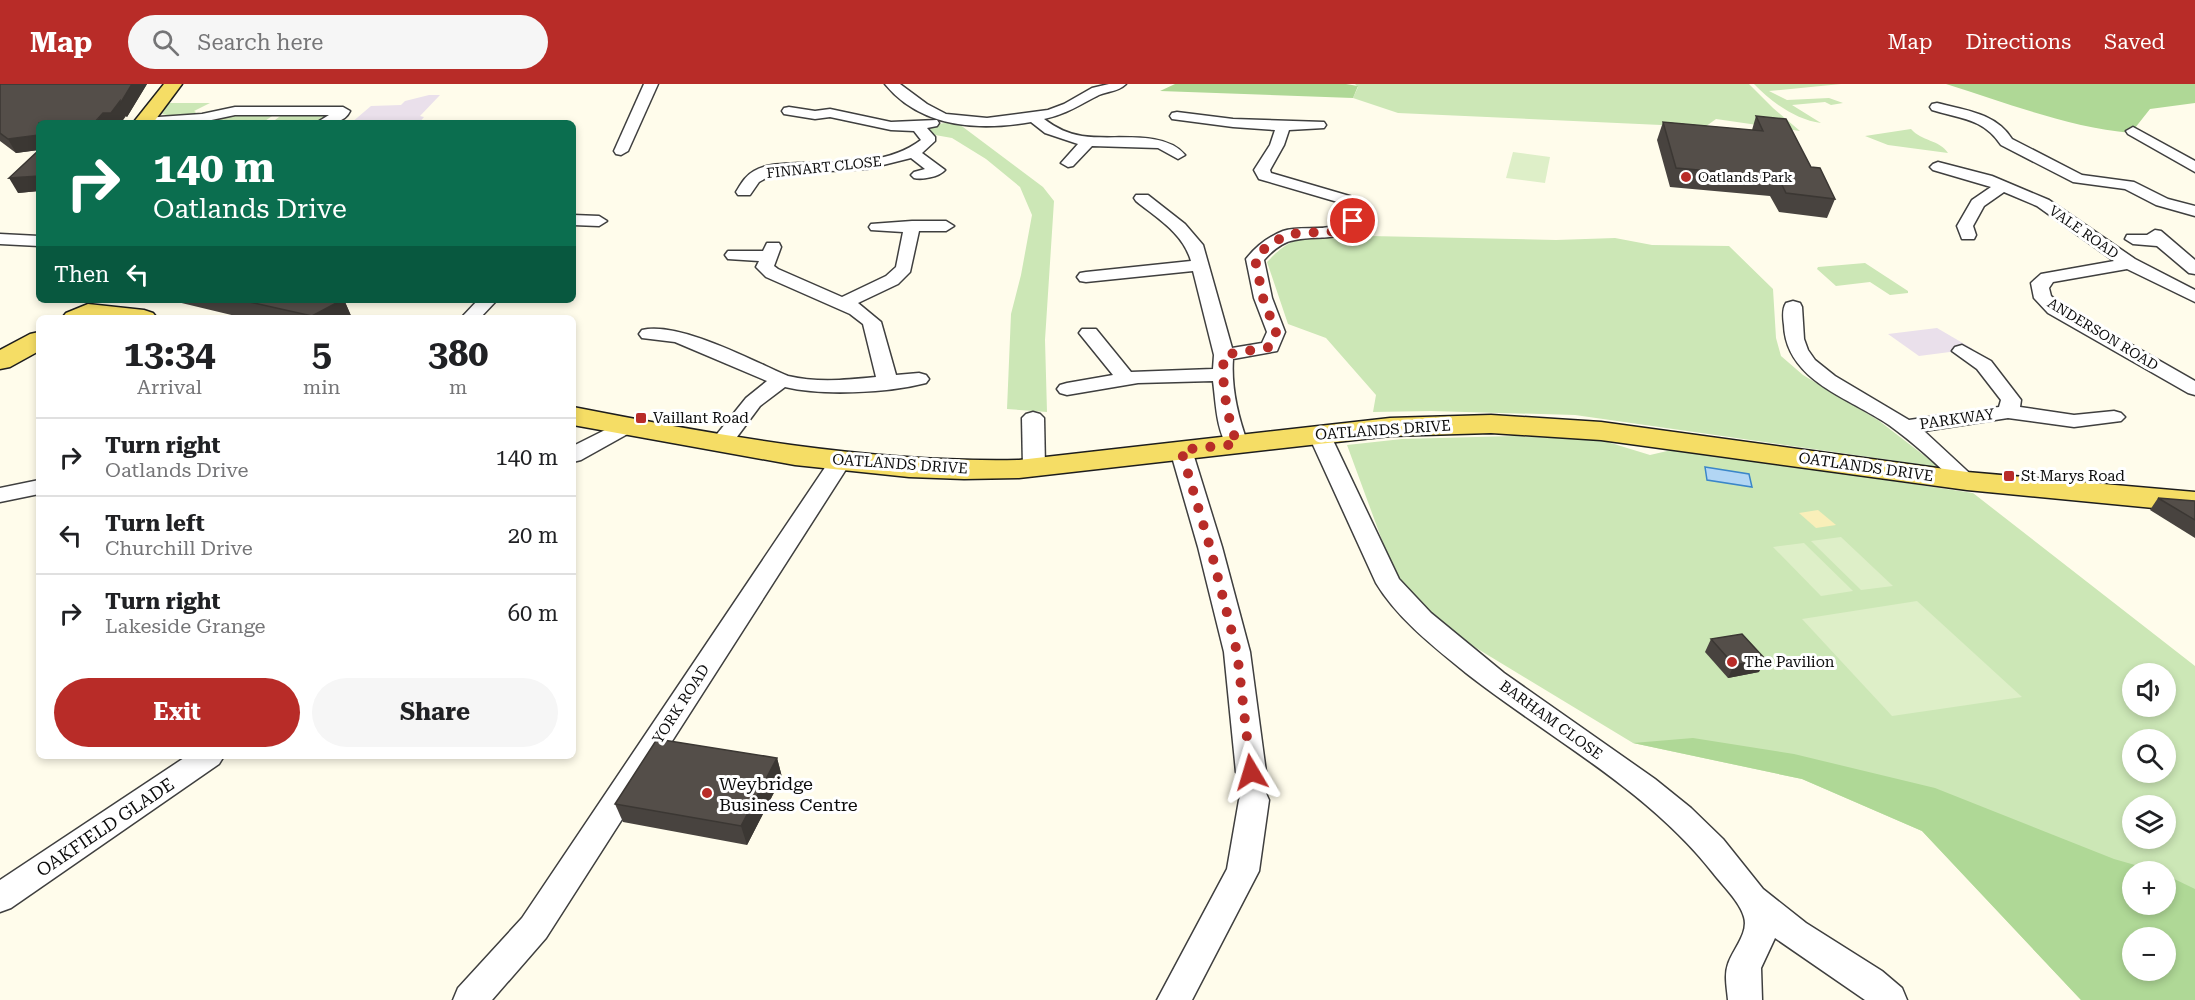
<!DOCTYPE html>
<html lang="en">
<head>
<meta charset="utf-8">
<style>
	body { margin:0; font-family:"Roboto Serif",serif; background:#f6f6f6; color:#202124; height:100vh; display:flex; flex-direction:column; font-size:22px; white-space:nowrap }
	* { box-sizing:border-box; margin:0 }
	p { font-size:20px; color:#757577 }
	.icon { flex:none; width:33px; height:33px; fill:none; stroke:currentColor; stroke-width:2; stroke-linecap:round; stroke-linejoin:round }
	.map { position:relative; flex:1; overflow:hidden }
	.sheet { position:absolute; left:36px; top:231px; width:540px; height:444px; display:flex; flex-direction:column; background:#fff; border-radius:9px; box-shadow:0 3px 9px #0003 }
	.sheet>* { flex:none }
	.banner { position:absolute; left:36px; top:36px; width:540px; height:183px; border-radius:9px; box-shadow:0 3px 9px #0003; background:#0b6e4f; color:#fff; overflow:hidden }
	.controls { position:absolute; left:2122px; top:579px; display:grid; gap:12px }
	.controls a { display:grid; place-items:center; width:54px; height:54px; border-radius:50%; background:#fff; box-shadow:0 3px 9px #0003; font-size:30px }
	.pin { position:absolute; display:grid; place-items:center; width:51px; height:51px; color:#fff; margin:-26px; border:3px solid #fff; border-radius:50%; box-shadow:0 2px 6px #0007 }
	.me { position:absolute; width:66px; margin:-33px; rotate:353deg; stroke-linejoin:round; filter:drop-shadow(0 0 4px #0008) }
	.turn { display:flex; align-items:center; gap:21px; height:126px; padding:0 18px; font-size:27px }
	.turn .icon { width:78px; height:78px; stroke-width:2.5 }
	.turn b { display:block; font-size:42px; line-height:51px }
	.then { display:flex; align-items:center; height:57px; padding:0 18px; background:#0003; gap:12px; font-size:22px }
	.eta { display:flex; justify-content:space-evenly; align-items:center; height:102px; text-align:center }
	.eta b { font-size:36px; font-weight:700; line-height:42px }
	.button { display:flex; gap:12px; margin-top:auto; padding:12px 18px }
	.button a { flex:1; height:69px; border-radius:36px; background:#b82c28; color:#fff; font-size:24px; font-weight:700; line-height:69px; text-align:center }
	.button a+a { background:#f6f6f6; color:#202124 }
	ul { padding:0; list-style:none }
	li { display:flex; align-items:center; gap:18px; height:78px; padding:0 18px; border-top:2px solid #e0e0e0 }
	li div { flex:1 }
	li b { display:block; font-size:22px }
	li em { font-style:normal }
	header { display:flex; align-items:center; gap:36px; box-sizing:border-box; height:84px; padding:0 30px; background:#b82c28; color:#fff }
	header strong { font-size:28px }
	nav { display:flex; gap:33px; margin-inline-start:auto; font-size:21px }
	.search { width:420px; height:54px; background:#f6f6f6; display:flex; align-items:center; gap:15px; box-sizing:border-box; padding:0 21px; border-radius:33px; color:#757577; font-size:22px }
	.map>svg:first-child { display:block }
	.industrial { fill:#eae0eb }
	.green { fill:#cce7b6; fill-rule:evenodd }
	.forest { fill:#afd896; fill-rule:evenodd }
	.sand { fill:#f9efb9 }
	.pitch { fill:#deefc8 }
	.water { fill:#b2d6f4; stroke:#3a86c9; stroke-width:1.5 }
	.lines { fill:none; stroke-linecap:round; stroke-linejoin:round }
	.street-casing { stroke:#3f3f3f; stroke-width:3 }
	.primary-casing { stroke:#1d1d1d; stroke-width:3 }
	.street { fill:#fff; fill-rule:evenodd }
	.primary { fill:#f5dd65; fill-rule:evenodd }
	.wall { fill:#48433f }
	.shaded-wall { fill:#3b3733 }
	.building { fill:#544e49; stroke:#3b3733; stroke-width:1.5 }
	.route { stroke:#b82c28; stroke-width:10; stroke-dasharray:0 18 }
	.poi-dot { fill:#b82c28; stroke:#fff; stroke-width:2 }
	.labels { text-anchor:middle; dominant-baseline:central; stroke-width:6; stroke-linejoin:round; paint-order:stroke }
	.far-street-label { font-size:14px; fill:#0c0c0c; stroke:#fff }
	.far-poi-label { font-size:14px; fill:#0c0c0c; stroke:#fff; text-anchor:start }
	.poi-label { font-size:15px; fill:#0c0c0c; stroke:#fff; text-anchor:start }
	.street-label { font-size:15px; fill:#0c0c0c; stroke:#fff }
	.near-poi-label { font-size:18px; fill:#0c0c0c; stroke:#fff; text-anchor:start }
	.near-street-label { font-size:18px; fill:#0c0c0c; stroke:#fff }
</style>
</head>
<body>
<header>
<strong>Map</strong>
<div class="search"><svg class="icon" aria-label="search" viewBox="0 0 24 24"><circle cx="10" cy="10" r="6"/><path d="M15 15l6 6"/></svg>Search here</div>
<nav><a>Map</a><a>Directions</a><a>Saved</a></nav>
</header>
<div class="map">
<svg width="2195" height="916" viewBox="0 0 2195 916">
	<rect width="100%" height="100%" fill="#fffceb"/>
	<g class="industrial">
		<path d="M 429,11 L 440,11 L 420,32 L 424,33 L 419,39 L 351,39 L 371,22 L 401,21 L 405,17 Z"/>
		<path d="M 1937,244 L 1973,265 L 1919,272 L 1888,250 Z"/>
	</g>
	<g class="green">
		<path d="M 1355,0 L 1749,0 L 1773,24 L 1800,47 L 1716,35 L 1705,43 L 1398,29 L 1353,14 L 1358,3 Z"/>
		<path d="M 1754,0 L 1841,0 L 1769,7 L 1787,16 L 1829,14 L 1843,19 L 1831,21 L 1825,18 L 1792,21 L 1821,39 C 1796,36 1771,18 1754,0 Z"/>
		<path d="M 169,19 L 210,19 L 194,27 L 196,28 L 194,30 C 208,30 217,26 231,26 L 204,32 L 165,34 L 167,31 L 162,30 Z"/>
		<path d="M 336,27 L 317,39 L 271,39 L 283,30 Z"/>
		<path d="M 227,29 L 275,30 L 262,39 L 205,39 L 211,34 Z"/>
		<path d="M 955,37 L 1043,103 L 1054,117 L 1045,256 L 1047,328 L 1007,325 L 1011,230 L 1021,191 L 1032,131 L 1020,103 L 986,75 L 952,54 L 935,51 L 929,47 L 934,41 Z"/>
		<path d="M 1911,45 C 1921,57 1940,56 1948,69 L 1888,61 L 1865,52 Z"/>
		<path d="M 1322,151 L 1556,156 L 1615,154 L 1652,161 L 1729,162 L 1773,205 L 1776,254 L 1781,272 L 1803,291 L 1878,336 L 1939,383 L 1575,331 L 1431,327 L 1373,328 L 1376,311 L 1326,254 L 1288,240 L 1267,178 C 1286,158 1296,154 1322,151 Z"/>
		<path d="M 1865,179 L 1908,207 L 1908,209 L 1890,211 L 1870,198 L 1836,202 L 1817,185 L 1818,183 Z"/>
		<path d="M 1514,352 L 1601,356 L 1650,371 L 1676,365 L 1973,409 L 2195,582 L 2195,916 L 2081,916 L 1922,747 L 1802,695 L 1633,659 L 1463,556 L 1421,521 L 1397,497 L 1347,361 L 1402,355 ZM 2133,590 L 2166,590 L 2166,622 L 2133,622 ZM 2133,656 L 2166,656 L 2166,688 L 2133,688 ZM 2133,722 L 2166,722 L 2166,754 L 2133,754 ZM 2133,788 L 2166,788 L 2166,820 L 2133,820 ZM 2133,854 L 2166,854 L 2166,886 L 2133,886 Z"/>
	</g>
	<g class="forest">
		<path d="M 1175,0 L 1346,0 L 1358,2 L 1353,14 L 1160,7 Z"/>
		<path d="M 1946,0 L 2195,0 L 2195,19 L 2150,25 L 2131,49 C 2067,43 2007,19 1946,0 Z"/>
		<path d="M 1693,654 L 1794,670 L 1935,704 L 2114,775 L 2156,787 L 2133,788 L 2133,820 L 2166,820 L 2166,791 L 2195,805 L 2195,916 L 2081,916 L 1922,747 L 1802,695 L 1633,659 ZM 2133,854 L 2166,854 L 2166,886 L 2133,886 Z"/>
	</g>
	<path class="sand" d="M 1818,426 L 1836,441 L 1816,444 L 1799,429 Z"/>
	<g class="pitch">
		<path d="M 1513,68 L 1550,73 L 1545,99 L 1506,94 Z"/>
		<path d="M 1841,453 L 1893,502 L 1861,506 L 1811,457 Z"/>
		<path d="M 1804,459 L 1853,507 L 1821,512 L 1773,463 Z"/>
		<path d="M 1917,517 L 2022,613 L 1892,632 L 1802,535 Z"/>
	</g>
	<path class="water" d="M 1705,383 L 1749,390 L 1752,403 L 1707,396 Z"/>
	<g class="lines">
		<defs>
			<g id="street">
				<path d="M 644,0 L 658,0 L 628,67 L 621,71 L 616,70 L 614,67 Z"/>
				<path d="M 885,0 L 900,0 L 927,20 L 946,30 L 987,34 L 1048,26 L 1064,20 L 1092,4 L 1109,0 L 1126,0 C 1118,8 1108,7 1099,11 C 1079,21 1067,30 1044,35 C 1056,44 1068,50 1082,52 C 1113,57 1164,45 1185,71 L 1178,75 L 1158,64 L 1092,62 L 1073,82 L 1068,83 L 1061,79 L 1078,60 L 1045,49 L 1031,38 C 979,47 921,44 885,0 Z"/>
				<path d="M 1937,19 C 1964,26 1996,29 2012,55 L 2082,91 L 2134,98 L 2168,115 L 2195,122 L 2195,132 L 2156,121 L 2125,105 L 2073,98 L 2001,61 C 1983,34 1961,35 1932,26 L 1930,23 L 1932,20 Z"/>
				<path d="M 235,23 L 343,23 L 350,27 C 344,40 329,39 316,39 L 329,31 L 235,31 L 202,38 L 137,38 L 144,34 L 202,30 Z"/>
				<path d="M 789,23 L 815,27 L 830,25 L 891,38 L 937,36 L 939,39 L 937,42 L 927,44 L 935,53 L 935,57 L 922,69 L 945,86 C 939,93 922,96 914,94 L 911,91 L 914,88 L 925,85 L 911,74 L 867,85 L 773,90 L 759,98 L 750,111 L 738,111 L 736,108 C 741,100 745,92 754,87 C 768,79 784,80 799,79 C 840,79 888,81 921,56 L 914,47 L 891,46 L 830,33 L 815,35 L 784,30 L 782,27 L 784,24 Z"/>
				<path d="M 1177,28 L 1233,35 L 1324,38 L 1326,41 L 1324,44 L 1289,46 L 1284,61 L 1270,86 L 1271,89 L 1353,113 L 1365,125 C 1353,162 1325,150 1295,156 C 1282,158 1272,167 1264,176 L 1272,214 L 1285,248 L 1277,267 L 1233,275 C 1231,304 1238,333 1248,360 L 1245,365 L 1237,366 L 1229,365 C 1216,346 1216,319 1213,297 L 1138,299 L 1067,311 L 1060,309 L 1057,305 L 1060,301 L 1067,299 L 1113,291 L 1079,249 L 1082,245 L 1096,245 L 1131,288 L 1213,285 L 1214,271 L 1193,187 L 1086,198 L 1080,197 L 1077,193 L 1080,189 L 1086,188 L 1191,177 C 1183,149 1158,135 1136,117 L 1134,114 L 1136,111 L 1148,111 L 1185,140 L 1203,161 L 1232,264 L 1262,259 L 1267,248 L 1254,214 L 1246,175 C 1256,162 1268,153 1283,147 C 1306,139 1339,154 1349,126 L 1341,119 L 1259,95 L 1254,86 L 1270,61 L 1275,46 L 1233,43 L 1172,35 L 1170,32 L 1172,29 Z"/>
				<path d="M 2133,43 L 2195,77 L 2195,88 L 2128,50 L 2126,47 Z"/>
				<path d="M 1938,78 L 1992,92 L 2049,116 L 2135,175 L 2195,206 L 2195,218 L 2127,185 L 2053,198 L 2049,204 L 2051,212 L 2062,221 L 2195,297 L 2195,311 L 2188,309 L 2048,229 L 2034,214 L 2031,199 L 2041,190 L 2114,177 L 2037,122 L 2004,108 L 1984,122 L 1973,142 L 1976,151 L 1974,155 L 1962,155 L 1957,142 L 1972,116 L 1991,103 L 1933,86 L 1930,83 L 1933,80 Z"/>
				<path d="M 573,131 L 599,132 L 607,137 L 599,142 L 573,141 Z"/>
				<path d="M 912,137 L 946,137 L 954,142 L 946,147 L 919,147 L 910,188 L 898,200 L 858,219 L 881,238 L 896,291 L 919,289 L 926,291 L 929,295 L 926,299 C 888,309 822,312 785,303 L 760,322 L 728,365 L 720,366 L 712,365 L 709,360 L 746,314 L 767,297 L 675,258 L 642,254 L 639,250 L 642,246 C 679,237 753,277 788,292 C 817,299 846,296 876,293 L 863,240 L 850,230 L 766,193 L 756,183 L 759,177 L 728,175 L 725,171 L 728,167 L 763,167 L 767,159 L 779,159 L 781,163 L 774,182 L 778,185 L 842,213 L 886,192 L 896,183 L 903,148 L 871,146 L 869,143 L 871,140 Z"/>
				<path d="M 2155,146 L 2161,147 L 2195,176 L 2195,190 L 2189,189 L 2157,162 L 2133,160 L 2125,155 L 2127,151 L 2147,151 Z"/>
				<path d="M 0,150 L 39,152 L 39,162 L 0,160 Z"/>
				<path d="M 478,216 L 497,216 L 480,234 L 461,234 Z"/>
				<path d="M 1793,217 L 1800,219 L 1802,223 L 1804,255 L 1808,266 L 1815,276 L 1835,292 L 1909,336 L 1999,323 L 2001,316 L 1977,285 L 1952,267 L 1955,263 L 1962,261 L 1991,277 L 2021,316 L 2020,323 L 2074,331 L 2114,327 L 2121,329 L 2125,333 L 2121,337 L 2074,343 L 2008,334 L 1924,347 L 1978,397 L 1975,402 L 1967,404 L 1959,402 C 1937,380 1914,359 1889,341 C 1850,314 1786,297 1784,241 C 1783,234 1782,225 1786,219 Z"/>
				<path d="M 1033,328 L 1040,330 L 1044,334 L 1045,383 L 1042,388 L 1034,390 L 1026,388 L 1023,383 L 1022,334 L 1026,330 Z"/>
				<path d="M 625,336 L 633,337 L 636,342 L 633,347 L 581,376 L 573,378 L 573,362 Z"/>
				<path d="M 1319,344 L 1327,345 L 1330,350 L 1399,495 L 1431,529 L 1504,589 L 1655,695 L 1691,724 L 1723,755 L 1763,805 L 1806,839 L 1882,887 L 1902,904 L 1907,916 L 1865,916 L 1775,854 L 1761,884 L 1762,916 L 1728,916 C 1727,904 1724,891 1728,880 C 1733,865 1749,849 1744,833 C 1740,818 1723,802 1713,789 C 1647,705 1549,654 1466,589 C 1434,563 1397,534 1376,499 L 1308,350 L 1311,345 Z"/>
				<path d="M 1181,359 L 1189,361 L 1192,366 L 1222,463 L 1250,568 L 1266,688 L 1261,696 L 1251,700 L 1241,696 L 1236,688 L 1224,568 L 1198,463 L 1170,366 L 1173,361 Z"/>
				<path d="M 841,369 L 849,371 L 852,376 L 546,854 L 492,916 L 453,916 L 458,904 L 522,834 L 830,376 L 833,371 Z"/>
				<path d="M 39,396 L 39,410 L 0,418 L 0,404 Z"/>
				<path d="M 187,672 L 224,672 L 219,680 L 11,824 L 0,828 L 0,796 Z"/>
				<path d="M 1254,704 L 1265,707 L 1269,716 L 1259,787 L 1192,916 L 1157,916 L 1227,785 L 1239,716 L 1243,707 Z"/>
			</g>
			<g id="primary">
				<path d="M 164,0 L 182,0 L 153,39 L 133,39 Z"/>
				<path d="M 88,220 L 144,226 L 153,229 L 157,234 L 62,234 L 66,229 Z"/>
				<path d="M 39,248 L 39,267 L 10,283 L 0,285 L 0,266 L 30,250 Z"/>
				<path d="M 573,323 C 721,352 868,379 1019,376 L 1390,334 L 1491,331 L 1601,338 L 1967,388 L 2195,408 L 2195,428 L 1967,406 L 1601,356 L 1491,349 L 1390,352 L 1019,394 L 964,395 L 909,393 L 795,381 L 573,341 Z"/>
			</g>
		</defs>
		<use href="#street" class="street-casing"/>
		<use href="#primary" class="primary-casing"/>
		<use href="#street" class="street"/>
		<use href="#primary" class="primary"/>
	</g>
	<g class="wall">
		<path d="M 0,0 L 147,0 L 127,33 L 126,32 L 39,39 L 39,107 L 18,109 L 38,66 L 16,69 L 0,57 Z"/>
		<path d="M 1756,32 L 1811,83 L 1835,115 L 1827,134 L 1779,128 L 1770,112 L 1670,103 L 1657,56 L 1663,38 L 1752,46 Z"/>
		<path d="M 169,216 L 347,216 L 345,218 L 352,234 L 244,234 Z"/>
		<path d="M 2158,414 L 2195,417 L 2195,454 L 2150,426 Z"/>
		<path d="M 1711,555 L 1759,588 L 1728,594 L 1705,568 Z"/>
		<path d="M 777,674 L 782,693 L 747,761 L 623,738 L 615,720 Z"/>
	</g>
	<g class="shaded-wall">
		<path d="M 132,0 L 147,0 L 127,33 L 126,32 L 121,39 L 94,39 Z"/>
		<path d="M 39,51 L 39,66 L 16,69 L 8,55 Z"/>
		<path d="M 39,92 L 39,107 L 18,109 L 9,94 Z"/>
		<path d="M 325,216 L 347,216 L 345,218 L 352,234 L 313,234 L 312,232 Z"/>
		<path d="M 1766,576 L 1759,588 L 1728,594 L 1734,581 Z"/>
		<path d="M 777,674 L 782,693 L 747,761 L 741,742 Z"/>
	</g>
	<g class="building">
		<path d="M 0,0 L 132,0 L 120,20 L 120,17 L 111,29 L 103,29 L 94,39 L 39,39 L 39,51 L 8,55 L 0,49 Z"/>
		<path d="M 1756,32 L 1786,35 L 1811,83 L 1820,84 L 1835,115 L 1786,109 L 1778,93 L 1676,84 L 1663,38 L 1763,47 Z"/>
		<path d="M 39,66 L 39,92 L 9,94 Z"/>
		<path d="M 241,216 L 342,216 L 312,232 Z"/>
		<path d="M 2158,414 L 2195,417 L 2195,436 Z"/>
		<path d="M 1742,550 L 1766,576 L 1734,581 L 1711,555 Z"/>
		<path d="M 657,655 L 777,674 L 741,742 L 615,720 Z"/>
	</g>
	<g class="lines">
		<path class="route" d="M 1251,688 L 1237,568 L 1210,463 L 1181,366 L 1237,360 C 1227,332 1221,300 1224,271 L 1270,263 L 1276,248 L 1263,214 L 1255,175 L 1268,161 L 1289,150 L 1341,147 L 1353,137"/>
	</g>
	<g class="poi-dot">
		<circle cx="1686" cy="93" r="6"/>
		<rect x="635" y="328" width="12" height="12" rx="3"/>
		<rect x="2003" y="386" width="12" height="12" rx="3"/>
		<circle cx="1732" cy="578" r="6"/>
		<circle cx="707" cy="709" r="6"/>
	</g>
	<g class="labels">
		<g class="far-street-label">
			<text transform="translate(824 83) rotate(-6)">FINNART CLOSE</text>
			<text transform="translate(2084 148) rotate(35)">VALE ROAD</text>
			<text transform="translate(2103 250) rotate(31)">ANDERSON ROAD</text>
		</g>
		<g class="far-poi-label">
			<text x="1698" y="93">Oatlands Park</text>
		</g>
		<g class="poi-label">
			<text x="653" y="334">Vaillant Road</text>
			<text x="2021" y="392">St Marys Road</text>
			<text x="1744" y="578">The Pavilion</text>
		</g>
		<g class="street-label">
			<text transform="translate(1957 335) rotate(-8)">PARKWAY</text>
			<text transform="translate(1383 346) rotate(-4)">OATLANDS DRIVE</text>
			<text transform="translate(900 380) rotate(4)">OATLANDS DRIVE</text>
			<text transform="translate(1866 383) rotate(8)">OATLANDS DRIVE</text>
			<text transform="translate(681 620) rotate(-57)">YORK ROAD</text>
			<text transform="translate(1551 636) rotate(36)">BARHAM CLOSE</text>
		</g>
		<g class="near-poi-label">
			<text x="719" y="699">Weybridge<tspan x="719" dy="21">Business Centre</tspan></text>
		</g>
		<g class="near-street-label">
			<text transform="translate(105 743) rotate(-34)">OAKFIELD GLADE</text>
		</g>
	</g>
</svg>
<div class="controls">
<a><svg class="icon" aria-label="sound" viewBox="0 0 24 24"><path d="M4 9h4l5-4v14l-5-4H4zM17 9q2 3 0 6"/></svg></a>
<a><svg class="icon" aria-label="search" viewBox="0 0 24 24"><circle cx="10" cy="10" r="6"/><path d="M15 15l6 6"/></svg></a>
<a><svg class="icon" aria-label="layers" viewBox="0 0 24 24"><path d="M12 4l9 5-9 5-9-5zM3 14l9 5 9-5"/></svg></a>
<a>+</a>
<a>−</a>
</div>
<div class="pin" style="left:1353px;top:137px;background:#d93025"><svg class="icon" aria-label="arrive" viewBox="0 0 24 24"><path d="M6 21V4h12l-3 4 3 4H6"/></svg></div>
<svg class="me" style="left:1251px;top:688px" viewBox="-20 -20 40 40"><path d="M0-17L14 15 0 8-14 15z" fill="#b82c28" stroke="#fff" stroke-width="4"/></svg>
<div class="banner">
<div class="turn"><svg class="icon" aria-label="right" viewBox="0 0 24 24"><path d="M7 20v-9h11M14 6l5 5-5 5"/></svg><div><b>140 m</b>Oatlands Drive</div></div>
<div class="then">Then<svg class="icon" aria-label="left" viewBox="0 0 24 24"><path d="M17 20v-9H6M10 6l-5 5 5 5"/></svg></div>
</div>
<section class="sheet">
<div class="eta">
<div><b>13:34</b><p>Arrival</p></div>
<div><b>5</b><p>min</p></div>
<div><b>380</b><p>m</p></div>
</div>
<ul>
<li><svg class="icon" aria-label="right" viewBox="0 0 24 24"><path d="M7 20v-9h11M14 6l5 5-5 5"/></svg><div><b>Turn right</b><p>Oatlands Drive</p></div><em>140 m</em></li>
<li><svg class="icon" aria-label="left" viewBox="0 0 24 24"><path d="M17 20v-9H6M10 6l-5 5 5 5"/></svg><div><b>Turn left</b><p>Churchill Drive</p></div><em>20 m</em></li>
<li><svg class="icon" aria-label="right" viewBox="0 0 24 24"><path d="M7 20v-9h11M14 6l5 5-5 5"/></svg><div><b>Turn right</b><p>Lakeside Grange</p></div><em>60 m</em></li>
</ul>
<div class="button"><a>Exit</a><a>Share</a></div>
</section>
</div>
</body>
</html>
